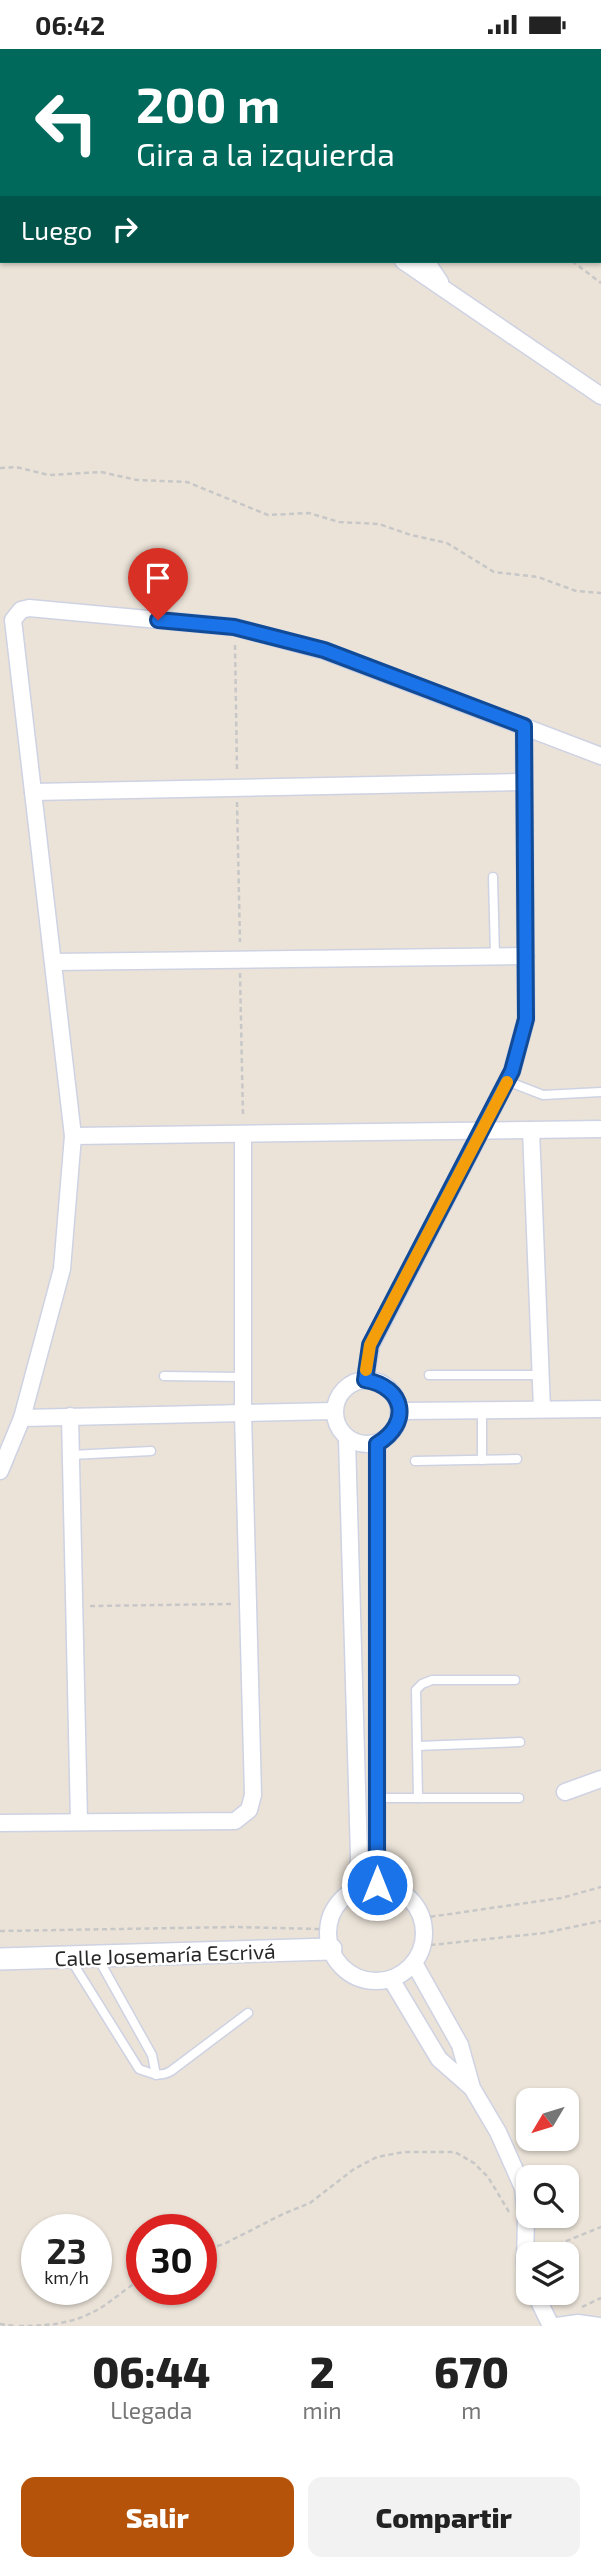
<!DOCTYPE html>
<html lang="es">
<head>
<meta charset="utf-8">
<style>
	body { margin:0; font-family:"Exo 2",sans-serif; background:#f2f2f2; color:#222; height:100vh; display:flex; flex-direction:column; font-size:26px; white-space:nowrap }
	* { box-sizing:border-box; margin:0 }
	p { font-size:23px; color:#767676 }
	.icon { flex:none; width:38px; height:38px; fill:none; stroke:currentColor; stroke-width:2; stroke-linecap:round; stroke-linejoin:round }
	.map { position:relative; height:2277px; overflow:hidden }
	.drawer { display:flex; flex-direction:column; background:#fff; flex:1 }
	.drawer>* { flex:none }
	.top-card { position:absolute; left:0px; top:0px; width:602px; height:214px; box-shadow:0 2px 5px #0004; background:#00695c; color:#fff; overflow:hidden }
	.needle { width:46px; rotate:232deg }
	.tools { position:absolute; left:516px; top:2039px; display:grid; gap:14px }
	.tools a { display:grid; place-items:center; width:63px; height:63px; border-radius:14px; background:#fff; box-shadow:0 2px 5px #0004; font-size:35px }
	.speed { position:absolute; left:21px; top:2165px; display:flex; gap:14px; font-size:35px; font-weight:700; text-align:center }
	.speed>* { display:grid; place-content:center; width:91px; height:91px; border-radius:50%; background:#fff; box-shadow:0 2px 5px #0004; line-height:1 }
	.speed small { font-size:18px; font-weight:400 }
	.speed .limit { border:10px solid #d22; background:#fff; color:#111 }
	.pin { position:absolute; display:grid; place-items:center; width:60px; height:60px; color:#fff; margin:-72px -30px; border-radius:50% 50% 50% 0; rotate:-45deg; box-shadow:0 0 7px #0007 }
	.pin .icon { rotate:45deg }
	.me { position:absolute; width:77px; margin:-38px; rotate:0deg; stroke-linejoin:round; filter:drop-shadow(0 0 5px #0008) }
	.turn { display:flex; align-items:center; gap:24px; height:147px; padding:0 21px; font-size:32px }
	.turn .icon { width:91px; height:91px; stroke-width:2.5 }
	.turn b { display:block; font-size:49px; line-height:60px }
	.then { display:flex; align-items:center; height:66px; padding:0 21px; background:#0003; gap:14px; font-size:26px }
	.eta { display:flex; justify-content:space-evenly; align-items:center; height:119px; text-align:center }
	.eta b { font-size:42px; font-weight:800; line-height:49px }
	.primary-button { display:flex; gap:14px; margin-top:auto; padding:14px 21px }
	.primary-button a { flex:1; height:80px; border-radius:14px; background:#b45309; color:#fff; font-size:28px; font-weight:800; line-height:80px; text-align:center }
	.primary-button a+a { background:#f2f2f2; color:#222 }
	.status { display:flex; justify-content:space-between; align-items:center; height:49px; padding:0 35px; background:#fff; direction:ltr }
	.status svg { height:19px; fill:currentColor }
	.map>svg:first-child { display:block }
	.lines { fill:none; stroke-linecap:round; stroke-linejoin:round }
	.lane-casing { stroke:#ced2e2; stroke-width:11 }
	.street-casing { stroke:#ced2e2; stroke-width:19 }
	.secondary-casing { stroke:#ced2e2; stroke-width:24 }
	.path { stroke:#c7c7c7; stroke-width:2.5; stroke-dasharray:5 3.5; stroke-linecap:butt }
	.lane { stroke:#fff; stroke-width:8 }
	.street { stroke:#fff; stroke-width:16 }
	.secondary { stroke:#fff; stroke-width:21 }
	.route-casing { stroke:#114b97; stroke-width:18 }
	.route { stroke:#1a73e8; stroke-width:12 }
	.slow { stroke:#f59e0b; stroke-width:12 }
	.labels { text-anchor:middle; dominant-baseline:central; stroke-width:5; stroke-linejoin:round; paint-order:stroke }
	.street-label { font-size:21px; fill:#282828; stroke:#fff }
</style>
</head>
<body>
<div class="status"><b>06:42</b><svg viewBox="0 0 49 12"><path d="M0 12V9h3v3zM5 12V6h3v6zM10 12V3h3v9zM15 12V0h3v12zM26 1h20v11H26zM47 4h2v5h-2z"/></svg></div>
<div class="map">
<svg width="601" height="2277" viewBox="0 0 601 2277">
	<rect width="100%" height="100%" fill="#ebe3d8"/>
	<g class="lines">
		<defs>
			<g id="lane">
				<path d="M 493,828 L 495,907"/>
				<path d="M 507,1032 L 543,1046 L 601,1043"/>
				<path d="M 429,1326 L 541,1326"/>
				<path d="M 164,1327 L 243,1328"/>
				<path d="M 482,1361 L 482,1411"/>
				<path d="M 71,1406 L 151,1402"/>
				<path d="M 415,1412 L 517,1410"/>
				<path d="M 417,1697 L 520,1693"/>
				<path d="M 377,1749 L 519,1749"/>
				<path d="M 418,1749 L 416,1641 L 422,1635 L 432,1631 L 515,1631"/>
				<path d="M 71,1911 L 139,2020 C 151,2024 160,2029 171,2022 L 248,1964"/>
				<path d="M 99,1911 L 152,2006 L 156,2026"/>
			</g>
			<g id="street">
				<path d="M 281,0 L 282,2"/>
				<path d="M 0,157 L 2,157"/>
				<path d="M 403,212 L 601,347"/>
				<path d="M 426,212 L 440,233"/>
				<path d="M 33,743 L 524,733"/>
				<path d="M 53,913 L 526,907"/>
				<path d="M 531,1081 L 542,1360"/>
				<path d="M 73,1087 L 601,1080"/>
				<circle cx="367" cy="1363" r="32"/>
				<path d="M 365,1331 L 371,1296 L 512,1022 L 526,970 L 524,677"/>
				<path d="M 399,1362 L 601,1360"/>
				<path d="M 70,1367 L 79,1773"/>
				<path d="M 22,1369 L 334,1362"/>
				<path d="M 347,1390 L 359,1808 L 357,1840"/>
				<path d="M 377,1395 L 377,1836"/>
				<path d="M 0,1422 L 22,1369 L 62,1220 L 73,1087 L 13,571 L 21,561 L 29,559 L 234,578 L 325,602 L 601,707"/>
				<path d="M 565,1743 L 601,1730"/>
				<path d="M 0,1774 L 235,1772 L 249,1761 L 253,1746 L 243,1364 L 243,1085"/>
				<circle cx="376" cy="1884" r="48"/>
				<path d="M 414,1914 L 460,1996 L 472,2039 L 498,2083 L 523,2139 L 526,2167 L 525,2216 L 528,2227"/>
				<path d="M 391,1930 L 439,2010 L 472,2039"/>
				<path d="M 535,2244 L 551,2277"/>
				<path d="M 557,2277 L 578,2274 L 599,2277"/>
			</g>
			<path id="secondary" d="M 0,1910 L 331,1900"/>
		</defs>
		<use href="#lane" class="lane-casing"/>
		<use href="#street" class="street-casing"/>
		<use href="#secondary" class="secondary-casing"/>
		<g class="path">
			<path d="M 459,0 L 459,2"/>
			<path d="M 572,212 L 601,234"/>
			<path d="M 0,419 L 16,418 L 49,426 L 101,423 L 137,431 L 187,433 L 268,466 L 309,464 L 339,473 L 379,475 L 411,486 L 447,494 L 494,523 L 538,528 L 576,542 L 601,544"/>
			<path d="M 235,596 L 237,722"/>
			<path d="M 237,753 L 240,893"/>
			<path d="M 240,924 L 243,1068"/>
			<path d="M 90,1557 L 231,1555"/>
			<path d="M 422,1869 L 561,1849 L 601,1838"/>
			<path d="M 0,1882 L 235,1878 L 319,1880"/>
			<path d="M 422,1897 L 544,1884 L 601,1872"/>
			<path d="M 541,2196 L 559,2195 L 601,2178"/>
			<path d="M 201,2202 L 224,2195 L 283,2165 L 310,2154 L 354,2120 L 377,2108 L 404,2103 L 455,2103 L 474,2114 L 488,2128 L 509,2163"/>
			<path d="M 582,2258 L 601,2249"/>
			<path d="M 0,2275 L 15,2277"/>
			<path d="M 19,2277 C 45,2277 72,2275 95,2262 C 111,2254 125,2239 142,2230"/>
		</g>
		<use href="#lane" class="lane"/>
		<use href="#street" class="street"/>
		<use href="#secondary" class="secondary"/>
	</g>
	<g class="lines">
		<defs>
			<path id="route" d="M 158,571 L 234,578 L 324,601 L 524,677 L 526,970 L 512,1022 L 370,1296 L 365,1331 C 405,1338 412,1374 377,1395 L 377,1836"/>
		</defs>
		<use href="#route" class="route-casing"/>
		<use href="#route" class="route"/>
		<path class="slow" d="M 366,1321 L 370,1296 L 507,1033"/>
	</g>
	<g class="labels">
		<g class="street-label">
			<text transform="translate(165 1905) rotate(-2)">Calle Josemaría Escrivá</text>
		</g>
	</g>
</svg>
<div class="tools">
<a><svg class="needle" viewBox="-14 -14 28 28"><path d="M0-13l5 13h-10z" fill="#e53935"/><path d="M0 13l5-13h-10z" fill="#767676"/></svg></a>
<a><svg class="icon" aria-label="search" viewBox="0 0 24 24"><circle cx="10" cy="10" r="6"/><path d="M15 15l6 6"/></svg></a>
<a><svg class="icon" aria-label="layers" viewBox="0 0 24 24"><path d="M12 4l9 5-9 5-9-5zM3 14l9 5 9-5"/></svg></a>
</div>
<div class="speed"><div>23<small>km/h</small></div><div class="limit">30</div></div>
<div class="pin" style="left:158px;top:571px;background:#d93025"><svg class="icon" aria-label="arrive" viewBox="0 0 24 24"><path d="M6 21V4h12l-3 4 3 4H6"/></svg></div>
<svg class="me" style="left:377px;top:1836px" viewBox="-20 -20 40 40"><circle r="17" fill="#1a73e8" stroke="#fff" stroke-width="3"/><path d="M0-11L8 9 0 5-8 9z" fill="#fff"/></svg>
<div class="top-card">
<div class="turn"><svg class="icon" aria-label="left" viewBox="0 0 24 24"><path d="M17 20v-9H6M10 6l-5 5 5 5"/></svg><div><b>200 m</b>Gira a la izquierda</div></div>
<div class="then">Luego<svg class="icon" aria-label="right" viewBox="0 0 24 24"><path d="M7 20v-9h11M14 6l5 5-5 5"/></svg></div>
</div>
</div>
<section class="drawer">
<div class="eta">
<div><b>06:44</b><p>Llegada</p></div>
<div><b>2</b><p>min</p></div>
<div><b>670</b><p>m</p></div>
</div>
<div class="primary-button"><a>Salir</a><a>Compartir</a></div>
</section>
</body>
</html>
